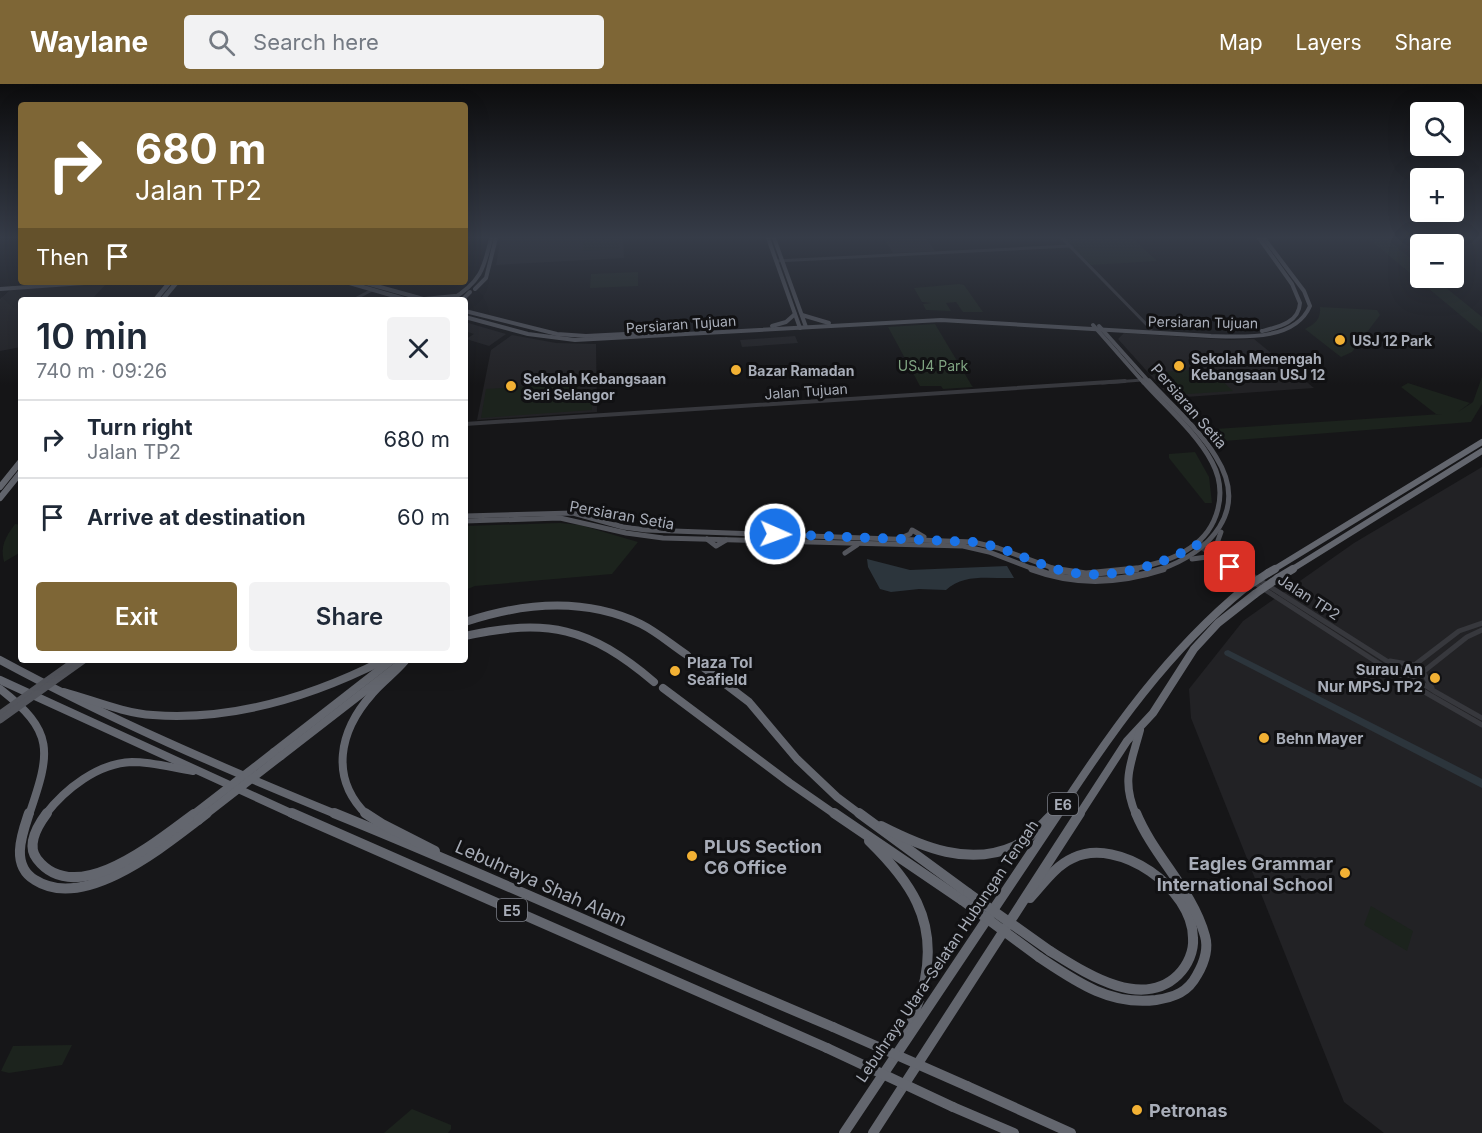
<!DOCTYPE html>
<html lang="en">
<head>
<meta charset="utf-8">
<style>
	body { margin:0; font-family:Inter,sans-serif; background:#f2f2f3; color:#1f2937; height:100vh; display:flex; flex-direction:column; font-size:22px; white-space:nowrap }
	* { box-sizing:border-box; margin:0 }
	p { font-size:20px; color:#747a83 }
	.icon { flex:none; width:33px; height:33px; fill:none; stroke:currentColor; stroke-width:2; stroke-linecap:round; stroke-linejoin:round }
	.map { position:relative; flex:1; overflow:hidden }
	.details { position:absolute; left:18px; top:213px; width:450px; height:366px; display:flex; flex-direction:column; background:#fff; border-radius:6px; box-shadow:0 6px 24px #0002 }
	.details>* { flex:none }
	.banner { position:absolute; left:18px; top:18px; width:450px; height:183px; border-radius:6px; box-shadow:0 6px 24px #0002; background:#7e6636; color:#fff; overflow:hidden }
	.controls { position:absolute; left:1410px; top:18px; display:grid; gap:12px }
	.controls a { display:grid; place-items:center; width:54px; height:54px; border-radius:6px; background:#fff; box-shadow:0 6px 24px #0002; font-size:30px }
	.pin { position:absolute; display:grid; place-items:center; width:51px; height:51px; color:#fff; margin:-26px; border-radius:12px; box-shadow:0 3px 9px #0006 }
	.me { position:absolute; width:66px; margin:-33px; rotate:92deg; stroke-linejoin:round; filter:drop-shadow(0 0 4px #0008) }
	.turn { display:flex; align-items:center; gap:21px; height:126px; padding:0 18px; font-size:27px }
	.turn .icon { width:78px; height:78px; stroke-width:2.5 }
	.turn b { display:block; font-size:42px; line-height:51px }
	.then { display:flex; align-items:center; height:57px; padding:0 18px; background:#0003; gap:12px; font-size:22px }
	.round { display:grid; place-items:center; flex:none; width:63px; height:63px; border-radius:6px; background:#f2f2f3 }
	.headline { display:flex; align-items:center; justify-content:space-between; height:102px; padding:0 18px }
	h1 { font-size:36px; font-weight:600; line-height:45px }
	.cta { display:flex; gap:12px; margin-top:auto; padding:12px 18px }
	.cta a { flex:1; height:69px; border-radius:6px; background:#7e6636; color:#fff; font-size:24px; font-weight:600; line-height:69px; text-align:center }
	.cta a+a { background:#f2f2f3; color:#1f2937 }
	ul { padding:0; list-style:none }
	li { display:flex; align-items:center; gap:18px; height:78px; padding:0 18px; border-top:2px solid #e0e1e3 }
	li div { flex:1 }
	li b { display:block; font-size:22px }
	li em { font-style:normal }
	header { display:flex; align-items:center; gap:36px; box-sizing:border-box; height:84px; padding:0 30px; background:#7e6636; color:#fff }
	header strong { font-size:28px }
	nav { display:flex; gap:33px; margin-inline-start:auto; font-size:21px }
	.search { width:420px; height:54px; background:#f2f2f3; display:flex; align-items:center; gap:15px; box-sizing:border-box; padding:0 21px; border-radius:6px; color:#747a83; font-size:22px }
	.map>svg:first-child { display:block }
	.built { fill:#222225 }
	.green { fill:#1c231d }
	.water { fill:#2c353c }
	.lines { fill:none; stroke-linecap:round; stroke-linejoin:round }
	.river { fill:#2c353c; fill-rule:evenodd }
	.minor-far2 { stroke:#37383d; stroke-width:3 }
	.minor-far1 { stroke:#37383d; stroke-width:4 }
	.minor { stroke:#37383d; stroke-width:5 }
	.major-far2 { stroke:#53555c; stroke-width:4 }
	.major-far1 { stroke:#53555c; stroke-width:5 }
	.major { stroke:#53555c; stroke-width:7 }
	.highway-far3 { stroke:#63666e; stroke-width:4.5 }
	.highway-far2 { stroke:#63666e; stroke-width:6 }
	.highway-far1 { stroke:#63666e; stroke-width:8 }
	.highway { stroke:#63666e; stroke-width:10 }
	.major-bridge { stroke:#53555c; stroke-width:7 }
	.highway-bridge-far1 { stroke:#63666e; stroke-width:8 }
	.highway-bridge { stroke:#63666e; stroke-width:10 }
	.route { stroke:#1a73e8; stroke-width:10; stroke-dasharray:0 18 }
	.poi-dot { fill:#f2b134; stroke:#111113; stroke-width:2 }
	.labels { text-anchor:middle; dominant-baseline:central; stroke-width:6; stroke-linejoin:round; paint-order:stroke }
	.far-street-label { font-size:14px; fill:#a8adb8; stroke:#111113 }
	.far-poi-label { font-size:14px; font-weight:bold; fill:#a8adb8; stroke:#111113; text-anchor:start }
	.far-park-label { font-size:14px; fill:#7fa381; stroke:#111113 }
	.shield { fill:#111113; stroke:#7b7e86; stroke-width:1.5 }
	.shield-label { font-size:14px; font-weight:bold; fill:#a8adb8 }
	.street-label { font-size:15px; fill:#a8adb8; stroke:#111113 }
	.poi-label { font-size:15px; font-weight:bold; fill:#a8adb8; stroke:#111113; text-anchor:start }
	.near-poi-label { font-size:18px; font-weight:bold; fill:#a8adb8; stroke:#111113; text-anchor:start }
	.near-street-label { font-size:18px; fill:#a8adb8; stroke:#111113 }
</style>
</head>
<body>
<header>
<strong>Waylane</strong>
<div class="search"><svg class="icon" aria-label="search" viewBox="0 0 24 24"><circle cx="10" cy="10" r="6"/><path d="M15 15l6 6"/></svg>Search here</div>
<nav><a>Map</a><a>Layers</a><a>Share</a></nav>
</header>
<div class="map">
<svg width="1482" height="1049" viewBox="0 0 1482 1049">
	<rect width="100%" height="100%" fill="#161618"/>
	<g class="built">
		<path d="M 501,154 L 623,154 L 624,174 L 496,181 Z"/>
		<path d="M 926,154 L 935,167 L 893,169 L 885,156 Z"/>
		<path d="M 107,199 L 91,216 L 21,216 L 21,263 L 0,267 L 0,215 L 10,206 Z"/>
		<path d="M 465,238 L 506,250 L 489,262 L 466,255 L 474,250 L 465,247 Z"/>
		<path d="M 1124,249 L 1230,256 L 1254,255 L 1314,304 L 1171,314 L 1118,255 Z"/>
		<path d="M 512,251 L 556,259 L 596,260 L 597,328 L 477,336 L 491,266 Z"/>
		<path d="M 795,252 L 798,259 L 742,263 L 740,256 Z"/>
		<path d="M 1482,383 L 1482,1049 L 1384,1049 L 1344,1018 L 1191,634 L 1189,605 L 1243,537 L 1354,459 Z"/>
	</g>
	<g class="green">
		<path d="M 583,154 L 618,154 L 619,165 L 583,167 Z"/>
		<path d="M 1132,154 L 1157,177 L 1091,181 L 1064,155 Z"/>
		<path d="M 1368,154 L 1386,154 L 1420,182 L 1420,194 L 1434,194 L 1482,233 L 1482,249 Z"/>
		<path d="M 638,188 L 638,202 L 590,204 L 591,190 Z"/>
		<path d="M 959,200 L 964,201 L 983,228 L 963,228 L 956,218 L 946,219 L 951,227 L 926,226 L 923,220 L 931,219 L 922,218 L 914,204 Z"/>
		<path d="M 1320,223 L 1377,226 L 1380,231 L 1352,268 L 1341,273 L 1305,245 C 1315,240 1321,235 1320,223 Z"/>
		<path d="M 935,240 L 972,302 L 973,303 L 943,305 L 941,302 L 920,302 L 888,243 Z"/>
		<path d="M 1148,284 L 1157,284 L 1162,288 L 1210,285 L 1233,307 L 1173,311 Z"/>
		<path d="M 1482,293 L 1482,320 L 1471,338 L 1211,358 L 1200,346 L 1442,330 L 1436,330 L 1401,303 L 1408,299 L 1470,319 L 1458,328 L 1473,318 Z"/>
		<path d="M 578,299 L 578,306 L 592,305 L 592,326 L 481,334 L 486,305 Z"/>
		<path d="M 1195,368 L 1209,393 L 1212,419 L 1205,419 L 1169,374 L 1169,370 Z"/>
		<path d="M 560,439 L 580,441 L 638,458 L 612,490 L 475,502 L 465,506 L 465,442 Z"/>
		<path d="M 15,440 L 21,441 L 21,468 L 4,478 C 0,462 5,454 15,440 Z"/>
		<path d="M 1371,822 L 1413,847 L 1407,867 L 1364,841 Z"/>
		<path d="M 72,961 L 62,981 L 9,989 L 1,987 L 13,962 Z"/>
		<path d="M 412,1025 L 451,1041 L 451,1045 L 448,1049 L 384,1049 Z"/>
	</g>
	<path class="water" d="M 867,475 L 910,486 L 1007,482 L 1014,494 C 990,495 964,489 946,506 L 919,505 L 891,508 L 880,505 L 868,483 Z"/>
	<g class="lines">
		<path class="river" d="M 1228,566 L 1482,695 L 1482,704 L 1225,571 L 1224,569 L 1225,567 Z"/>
		<g class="minor-far2">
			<path d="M 1062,154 L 1151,245"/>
			<path d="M 776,177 L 1070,162"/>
			<path d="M 353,216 L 372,206"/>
			<path d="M 1102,299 L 1142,296"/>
		</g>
		<g class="minor-far1">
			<path d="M 465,340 L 1125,297"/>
			<path d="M 1202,459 L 1228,475"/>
			<path d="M 1197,461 L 1235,486"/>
			<path d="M 1235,480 L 1244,486"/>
		</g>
		<g class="minor">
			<path d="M 1233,485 L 1409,599 L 1482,641"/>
			<path d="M 1242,485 L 1434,607 L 1482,634"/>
			<path d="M 1390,577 L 1414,581"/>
			<path d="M 1423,588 L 1432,604"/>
			<path d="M 1404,589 L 1459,547 L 1482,539"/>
			<path d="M 1414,595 L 1467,553 L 1482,546"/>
		</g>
		<g class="major-far2">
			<path d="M 768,154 L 800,244"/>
			<path d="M 774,154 L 806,243"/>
			<path d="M 1259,154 L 1292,200 L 1300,219 C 1299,239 1278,243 1262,247"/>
			<path d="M 346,198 L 408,216"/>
			<path d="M 362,198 L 427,216"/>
			<path d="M 0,205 L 98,198"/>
			<path d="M 475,205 L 486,194 L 496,154"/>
			<path d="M 424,215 L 455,212"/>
			<path d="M 451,216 C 480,198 484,186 491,154"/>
			<path d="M 462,216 L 470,208"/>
			<path d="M 465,227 L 557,250 L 586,252 L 683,247"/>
			<path d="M 802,231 L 829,239"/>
			<path d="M 465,233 L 528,250 L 575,256 L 941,236 L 1211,252 C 1243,253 1295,257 1310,222 L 1304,207 L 1264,154"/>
			<path d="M 1093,241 L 1144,299"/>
			<path d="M 772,242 L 786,238 L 795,230"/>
			<path d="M 1099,242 L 1150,299"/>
		</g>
		<g class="major-far1">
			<path d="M 1149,297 C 1171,321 1199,345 1216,373 C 1250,427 1210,468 1159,486"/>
			<path d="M 465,432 L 573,429 L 623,443 L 646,446 L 973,458 L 998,464 L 1058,486"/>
			<path d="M 465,437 L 560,434 L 626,449 L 663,454 L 963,462 L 989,468 L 1036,486"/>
			<path d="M 1221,448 L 1216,462 L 1236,480"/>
			<path d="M 901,454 L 910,450 L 912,446 L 924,453"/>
			<path d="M 707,455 L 716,462 L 726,456"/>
			<path d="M 845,469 L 857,461"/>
			<path d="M 1192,475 L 1207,473 L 1230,483"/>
			<path d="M 1130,486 C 1150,481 1173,476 1190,464 C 1219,445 1228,408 1212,378 C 1196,348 1166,323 1143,297"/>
		</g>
		<g class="major">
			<path d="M 1032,485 C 1075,501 1120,499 1163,485"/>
			<path d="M 1052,485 L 1086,490 L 1136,485"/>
		</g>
		<g class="highway-far3">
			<path d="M 155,216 L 170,198"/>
			<path d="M 162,216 L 177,198"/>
		</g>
		<g class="highway-far2">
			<path d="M 0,403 L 21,377"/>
			<path d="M 0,414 L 21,388"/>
			<path d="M 1273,486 L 1482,358"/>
			<path d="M 1291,486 L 1482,367"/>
		</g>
		<g class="highway-far1">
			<path d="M 1268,489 L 1275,485"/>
			<path d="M 1278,494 L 1293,485"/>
			<path d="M 465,538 C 522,519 585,513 641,540 C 657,548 672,561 687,571"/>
			<path d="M 465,552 C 548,534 589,543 654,598"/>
			<path d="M 0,576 C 109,635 223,684 338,731"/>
			<path d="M 695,577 L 749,618 L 797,675 L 837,713 L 861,731"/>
			<path d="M 0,596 L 295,731"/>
			<path d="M 663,604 L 790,699 L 836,731"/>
			<path d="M 0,605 C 55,648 51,667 29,731"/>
			<path d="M 64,608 C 93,616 123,629 153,631 C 234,637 313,612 384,576"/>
			<path d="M 274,668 L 392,576"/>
			<path d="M 281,672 L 401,579"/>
			<path d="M 45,731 C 65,705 98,679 132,678 C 153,678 173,684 193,687"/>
			<path d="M 367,731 C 329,694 339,647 372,610 C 382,598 395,589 405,577"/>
			<path d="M 1052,731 L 1055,728"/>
			<path d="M 1057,731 C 1111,648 1168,567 1245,504"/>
			<path d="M 1079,731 L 1127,657 L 1153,629 L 1194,565 L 1218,539 L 1255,510"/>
			<path d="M 1136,731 C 1121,696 1131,680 1140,646"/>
		</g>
		<g class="highway">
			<path d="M 29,729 C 22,750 10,781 35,796 C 83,827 160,765 198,736"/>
			<path d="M 47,729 C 38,741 26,761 37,775 C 76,826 158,756 194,730"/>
			<path d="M 292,729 L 827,964"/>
			<path d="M 334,729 C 502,797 666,873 833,943"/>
			<path d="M 365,729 L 382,740 L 435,767"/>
			<path d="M 834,729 L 962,816"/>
			<path d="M 859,729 L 968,809"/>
			<path d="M 881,742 C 922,763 969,783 1015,762 C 1030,755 1042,740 1054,729"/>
			<path d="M 869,757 C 910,797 937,835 925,895 C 921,914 912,933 907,952"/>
			<path d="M 1030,814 C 1043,800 1055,782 1073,774 C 1119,752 1193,805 1193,854 C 1194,867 1188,881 1178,891 C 1141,927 1084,888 1050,867"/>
			<path d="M 1039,873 C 1075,897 1110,922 1156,916 C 1175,913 1188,908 1197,891 C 1204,879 1209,866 1205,852 C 1192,805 1154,773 1136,729"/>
			<path d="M 967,1002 L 1071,1049"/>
			<path d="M 953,1023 L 1014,1049"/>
			<path d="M 844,1049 L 1058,729"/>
			<path d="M 873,1049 L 1080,729"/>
		</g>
		<g class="major-bridge">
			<path d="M 0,630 L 76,576"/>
			<path d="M 0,636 L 84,576"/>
		</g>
		<g class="highway-bridge-far1">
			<path d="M 1245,504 L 1268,489"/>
			<path d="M 1255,510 L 1278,494"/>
			<path d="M 194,730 L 274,668"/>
			<path d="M 205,731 L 281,672"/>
		</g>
		<g class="highway-bridge">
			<path d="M 198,736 L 207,729"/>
			<path d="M 968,809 L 1050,867"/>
			<path d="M 962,816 L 1039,873"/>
			<path d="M 833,943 L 967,1002"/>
			<path d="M 827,964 L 953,1023"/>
		</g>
	</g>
	<linearGradient id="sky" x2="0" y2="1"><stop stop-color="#0c0c0d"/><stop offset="0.51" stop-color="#363c48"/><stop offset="1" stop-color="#363c48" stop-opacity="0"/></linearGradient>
	<rect width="1482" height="301" fill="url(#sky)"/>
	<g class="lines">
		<path class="route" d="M 775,450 L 973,458 C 1002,462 1027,476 1056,485 C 1102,499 1156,484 1197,461 L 1230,483"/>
	</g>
	<g class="poi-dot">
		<circle cx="1340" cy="256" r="6"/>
		<circle cx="1179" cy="282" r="6"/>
		<circle cx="736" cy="286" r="6"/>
		<circle cx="511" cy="302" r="6"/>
		<circle cx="675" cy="587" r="6"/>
		<circle cx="1435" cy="594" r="6"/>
		<circle cx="1264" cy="654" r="6"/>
		<circle cx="692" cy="772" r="6"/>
		<circle cx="1345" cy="789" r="6"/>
		<circle cx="1137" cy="1026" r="6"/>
	</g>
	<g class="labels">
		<g class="far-street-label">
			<text transform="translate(1203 238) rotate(1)">Persiaran Tujuan</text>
			<text transform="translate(681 240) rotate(-4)">Persiaran Tujuan</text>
			<text transform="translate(806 307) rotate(-4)">Jalan Tujuan</text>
		</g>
		<g class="far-poi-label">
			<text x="1352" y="256">USJ 12 Park</text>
			<text x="1191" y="274">Sekolah Menengah<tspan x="1191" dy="16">Kebangsaan USJ 12</tspan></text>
			<text x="748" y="286">Bazar Ramadan</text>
			<text x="523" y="294">Sekolah Kebangsaan<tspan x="523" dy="16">Seri Selangor</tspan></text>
		</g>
		<g class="far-park-label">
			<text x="933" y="281">USJ4 Park</text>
		</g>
		<g class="shield">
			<rect x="1048" y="709" width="30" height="22" rx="4.5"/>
			<rect x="497" y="815" width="30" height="22" rx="4.5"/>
		</g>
		<g class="shield-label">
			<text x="1063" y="720">E6</text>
			<text x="512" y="826">E5</text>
		</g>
		<g class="street-label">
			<text transform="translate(1189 322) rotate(49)">Persiaran Setia</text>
			<text transform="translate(622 431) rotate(10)">Persiaran Setia</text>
			<text transform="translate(1309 513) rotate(33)">Jalan TP2</text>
			<text transform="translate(947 867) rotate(-56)">Lebuhraya Utara–Selatan Hubungan Tengah</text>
		</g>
		<g class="poi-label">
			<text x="687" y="578">Plaza Tol<tspan x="687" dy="17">Seafield</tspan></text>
			<text x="1423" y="585" text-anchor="end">Surau An<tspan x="1423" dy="17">Nur MPSJ TP2</tspan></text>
			<text x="1276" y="654">Behn Mayer</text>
		</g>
		<g class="near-poi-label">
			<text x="704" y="762">PLUS Section<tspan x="704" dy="21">C6 Office</tspan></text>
			<text x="1333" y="779" text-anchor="end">Eagles Grammar<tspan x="1333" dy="21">International School</tspan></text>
			<text x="1149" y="1026">Petronas</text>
		</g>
		<g class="near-street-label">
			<text transform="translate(541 799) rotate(24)">Lebuhraya Shah Alam</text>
		</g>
	</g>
</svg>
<div class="controls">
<a><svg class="icon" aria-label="search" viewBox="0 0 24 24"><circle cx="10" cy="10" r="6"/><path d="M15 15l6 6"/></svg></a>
<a>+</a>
<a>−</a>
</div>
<div class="pin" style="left:1230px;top:483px;background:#d93025"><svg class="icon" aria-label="arrive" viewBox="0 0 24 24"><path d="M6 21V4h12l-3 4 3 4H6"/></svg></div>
<svg class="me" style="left:775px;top:450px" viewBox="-20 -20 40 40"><circle r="17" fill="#1a73e8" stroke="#fff" stroke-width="3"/><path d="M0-11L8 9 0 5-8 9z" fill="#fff"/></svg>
<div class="banner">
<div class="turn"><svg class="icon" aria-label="right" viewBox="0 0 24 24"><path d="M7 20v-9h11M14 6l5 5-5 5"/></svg><div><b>680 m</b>Jalan TP2</div></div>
<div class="then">Then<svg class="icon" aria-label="arrive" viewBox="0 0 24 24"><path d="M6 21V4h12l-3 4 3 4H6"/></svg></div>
</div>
<section class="details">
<div class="headline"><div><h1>10 min</h1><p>740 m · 09:26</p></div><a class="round"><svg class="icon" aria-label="close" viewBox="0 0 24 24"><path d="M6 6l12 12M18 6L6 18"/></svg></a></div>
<ul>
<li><svg class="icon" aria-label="right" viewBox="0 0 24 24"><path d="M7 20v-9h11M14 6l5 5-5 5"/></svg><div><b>Turn right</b><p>Jalan TP2</p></div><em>680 m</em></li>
<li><svg class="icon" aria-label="arrive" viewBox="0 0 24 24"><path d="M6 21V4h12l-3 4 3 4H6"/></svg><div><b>Arrive at destination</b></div><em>60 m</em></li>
</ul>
<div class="cta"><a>Exit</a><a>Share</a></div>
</section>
</div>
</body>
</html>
